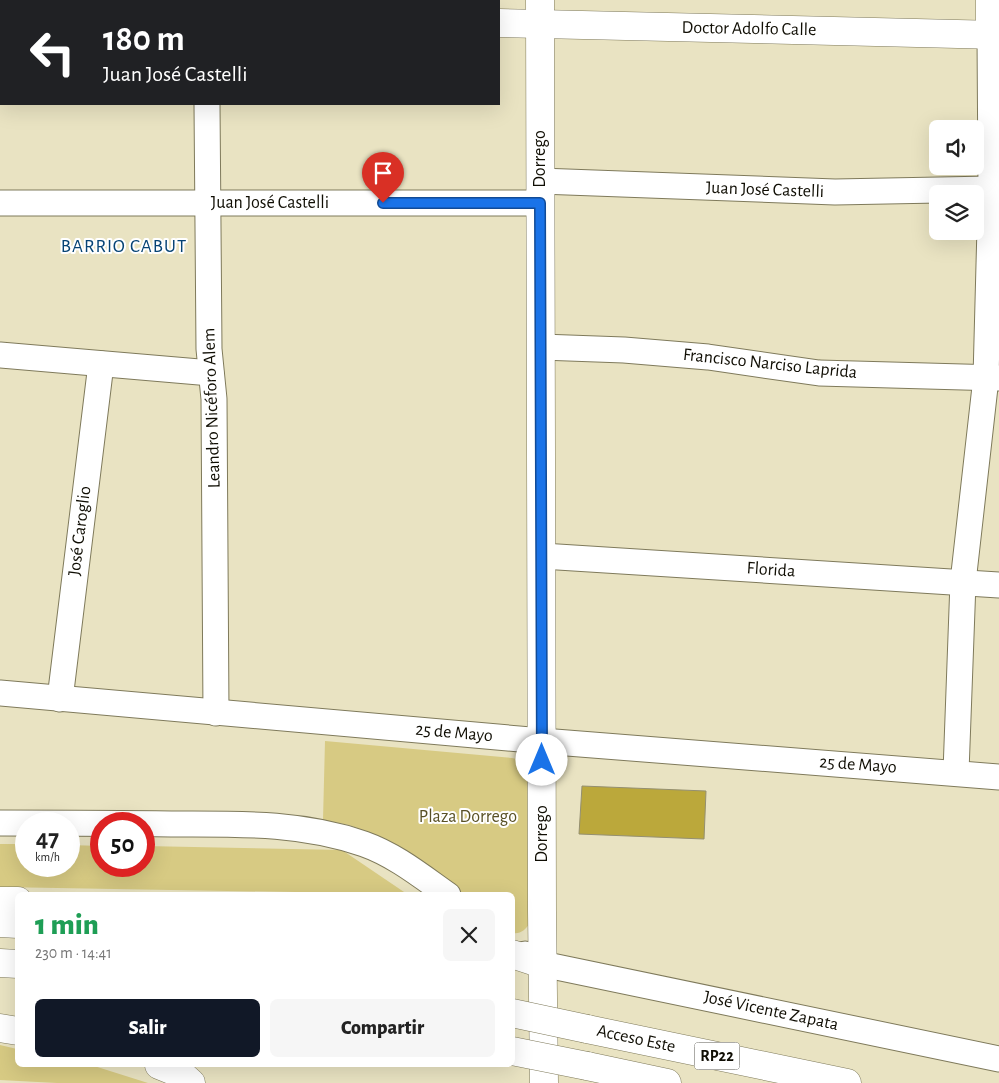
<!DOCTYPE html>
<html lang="es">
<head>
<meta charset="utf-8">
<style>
	body { margin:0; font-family:"Alegreya Sans",sans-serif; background:#f6f6f6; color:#222; height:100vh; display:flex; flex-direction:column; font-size:19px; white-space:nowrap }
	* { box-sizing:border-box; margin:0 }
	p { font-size:16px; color:#767676 }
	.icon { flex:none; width:28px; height:28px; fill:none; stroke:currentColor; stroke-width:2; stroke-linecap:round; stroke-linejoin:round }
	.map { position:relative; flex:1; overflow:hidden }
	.drawer { position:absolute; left:15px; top:892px; width:500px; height:175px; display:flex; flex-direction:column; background:#fff; border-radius:8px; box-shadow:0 5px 20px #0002 }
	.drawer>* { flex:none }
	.hud { position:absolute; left:0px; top:0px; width:500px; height:105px; box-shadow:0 5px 20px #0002; background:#202124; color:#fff; overflow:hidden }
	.fabs { position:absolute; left:929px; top:120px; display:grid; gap:10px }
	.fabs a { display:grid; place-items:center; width:55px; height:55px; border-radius:8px; background:#fff; box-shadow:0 5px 20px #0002; font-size:25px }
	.speed { position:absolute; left:15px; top:812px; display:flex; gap:10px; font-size:25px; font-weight:700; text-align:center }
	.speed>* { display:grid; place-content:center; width:65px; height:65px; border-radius:50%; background:#fff; box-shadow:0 5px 20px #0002; line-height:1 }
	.speed small { font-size:12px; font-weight:400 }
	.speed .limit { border:8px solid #d22; background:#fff; color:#111 }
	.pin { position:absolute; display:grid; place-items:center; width:42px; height:42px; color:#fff; margin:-51px -21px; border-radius:50% 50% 50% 0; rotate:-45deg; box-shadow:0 0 5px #0007 }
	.pin .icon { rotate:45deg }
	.me { position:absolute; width:55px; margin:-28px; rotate:0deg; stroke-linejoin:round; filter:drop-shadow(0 0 4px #0008) }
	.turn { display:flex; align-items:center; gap:18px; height:105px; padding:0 20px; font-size:22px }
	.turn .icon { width:65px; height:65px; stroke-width:2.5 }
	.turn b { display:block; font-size:35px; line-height:42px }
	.round { display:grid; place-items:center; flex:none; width:52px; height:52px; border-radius:8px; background:#f6f6f6 }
	.headline { display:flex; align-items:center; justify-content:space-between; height:85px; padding:0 20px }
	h1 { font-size:30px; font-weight:800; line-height:38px; color:#1e9e55 }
	.primary-button { display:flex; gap:10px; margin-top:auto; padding:10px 20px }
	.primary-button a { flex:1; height:58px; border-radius:8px; background:#111827; color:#fff; font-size:20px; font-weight:800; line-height:58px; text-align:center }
	.primary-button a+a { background:#f6f6f6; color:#222 }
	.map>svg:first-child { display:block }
	.green { fill:#d7ca83 }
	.building { fill:#bba83b; stroke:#948f70 }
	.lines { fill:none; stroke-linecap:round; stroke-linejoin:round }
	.minor-casing { stroke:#7f7a5b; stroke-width:27 }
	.major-casing { stroke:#7f7a5b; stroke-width:29 }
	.highway-casing { stroke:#7f7a5b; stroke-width:29 }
	.minor { stroke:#fff; stroke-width:25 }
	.major { stroke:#fff; stroke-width:28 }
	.highway { stroke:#fff; stroke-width:28 }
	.highway-bridge-casing { stroke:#7f7a5b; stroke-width:29; stroke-linecap:butt }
	.highway-bridge { stroke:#fff; stroke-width:28 }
	.route-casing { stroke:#114b97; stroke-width:12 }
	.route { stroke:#1a73e8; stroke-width:9 }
	.labels { text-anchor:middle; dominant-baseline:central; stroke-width:4; stroke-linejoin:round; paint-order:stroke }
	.shield { fill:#fff; stroke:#58564f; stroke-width:1 }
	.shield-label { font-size:16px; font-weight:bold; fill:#100e04 }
	.street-label { font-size:18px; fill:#100e04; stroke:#fff }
	.park-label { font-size:18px; fill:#595126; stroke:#fff }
	.neighbourhood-label { font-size:19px; letter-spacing:1px; fill:#064374; stroke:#fff }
</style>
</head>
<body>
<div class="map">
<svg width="999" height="1083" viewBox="0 0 999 1083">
	<rect width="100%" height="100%" fill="#e9e3c2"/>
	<g class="green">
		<path d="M 325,741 L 512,758 L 525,761 L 530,766 L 530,923 C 525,930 521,934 513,933 L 512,895 L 464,895 L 416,857 L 393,843 L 368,832 L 349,825 L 323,820 Z"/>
		<path d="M 0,844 L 26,844 L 26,866 L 69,866 L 69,845 L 101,846 L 101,866 L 144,866 L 144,846 L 342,850 L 407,894 L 0,887 Z"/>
		<path d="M 0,1045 L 17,1049 L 18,1065 L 91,1065 L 148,1083 L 57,1083 L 0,1080 Z"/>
	</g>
	<path class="building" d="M 582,786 L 706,791 L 704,839 L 579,834 Z"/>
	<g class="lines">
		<defs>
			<g id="minor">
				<path d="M 206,0 L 206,1"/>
				<path d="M 207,104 L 209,349 L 214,399 L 216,713"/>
				<path d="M 540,181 L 835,192 L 991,189"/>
				<path d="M 0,203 L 540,203"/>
				<path d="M 541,347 L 624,350 L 708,357 L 819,373 L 999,378"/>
				<path d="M 0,355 L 211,373"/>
				<path d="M 542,556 L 999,585"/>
				<path d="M 0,693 L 542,741 L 999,777"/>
				<path d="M 60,699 L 101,364"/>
				<path d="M 956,772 L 963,582 L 986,378 L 991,189 L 990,35"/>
				<path d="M 0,823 C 57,823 114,823 171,824 C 237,824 301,822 364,844 C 395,855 421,876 448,895"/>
				<path d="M 525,954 L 542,964 L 999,1059"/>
			</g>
			<g id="major">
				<path d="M 540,0 L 542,911 L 544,1083"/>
				<path d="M 0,12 L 1,12"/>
				<path d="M 499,23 L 999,35"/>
				<path d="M 990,35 L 990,0"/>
			</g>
			<g id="highway">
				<path d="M 0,901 L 18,901"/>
				<path d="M 0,923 L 18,924"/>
				<path d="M 512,954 L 542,964"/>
				<path d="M 0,963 L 18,964"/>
				<path d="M 0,1028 L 18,1031"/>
				<path d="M 587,1029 L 847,1083"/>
				<path d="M 159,1065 L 181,1074 L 191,1083"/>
				<path d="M 587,1066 L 667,1083"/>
			</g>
		</defs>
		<use href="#minor" class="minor-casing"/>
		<use href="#major" class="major-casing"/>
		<use href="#highway" class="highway-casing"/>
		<use href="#minor" class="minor"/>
		<use href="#major" class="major"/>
		<use href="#highway" class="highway"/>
		<defs>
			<g id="highway-bridge">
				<path d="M 512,1013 L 587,1029"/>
				<path d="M 512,1051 L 587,1066"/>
			</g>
		</defs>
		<use href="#highway-bridge" class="highway-bridge-casing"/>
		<use href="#highway-bridge" class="highway-bridge"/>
	</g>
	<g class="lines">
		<defs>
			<path id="route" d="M 383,203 L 540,203 L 542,760"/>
		</defs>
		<use href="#route" class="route-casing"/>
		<use href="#route" class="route"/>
	</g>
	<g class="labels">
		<rect class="shield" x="694.5" y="1042.5" width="45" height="27" rx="4"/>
		<g class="shield-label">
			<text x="717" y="1056">RP22</text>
		</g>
		<g class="street-label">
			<text transform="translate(749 29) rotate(1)">Doctor Adolfo Calle</text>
			<text transform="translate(540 159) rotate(-90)">Dorrego</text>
			<text transform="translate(765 190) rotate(2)">Juan José Castelli</text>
			<text x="270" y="203">Juan José Castelli</text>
			<text transform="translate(770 364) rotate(6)">Francisco Narciso Laprida</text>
			<text transform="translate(212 408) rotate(-92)">Leandro Nicéforo Alem</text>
			<text transform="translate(80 531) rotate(-83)">José Caroglio</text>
			<text transform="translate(771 570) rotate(4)">Florida</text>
			<text transform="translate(454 733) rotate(5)">25 de Mayo</text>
			<text transform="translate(858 765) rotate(4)">25 de Mayo</text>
			<text transform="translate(542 834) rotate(-90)">Dorrego</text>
			<text transform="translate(771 1011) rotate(12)">José Vicente Zapata</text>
			<text transform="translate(636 1039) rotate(12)">Acceso Este</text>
		</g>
		<g class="park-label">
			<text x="468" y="817">Plaza Dorrego</text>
		</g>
		<g class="neighbourhood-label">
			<text x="124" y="246">BARRIO CABUT</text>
		</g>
	</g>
</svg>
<div class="fabs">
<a><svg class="icon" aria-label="sound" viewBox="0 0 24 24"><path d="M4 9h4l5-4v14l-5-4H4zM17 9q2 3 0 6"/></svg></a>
<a><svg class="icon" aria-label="layers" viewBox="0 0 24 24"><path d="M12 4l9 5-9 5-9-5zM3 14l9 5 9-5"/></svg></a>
</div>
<div class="speed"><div>47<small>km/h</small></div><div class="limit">50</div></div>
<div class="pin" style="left:383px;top:203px;background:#d93025"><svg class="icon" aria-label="arrive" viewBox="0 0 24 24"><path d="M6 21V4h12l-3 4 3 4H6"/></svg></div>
<svg class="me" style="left:542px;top:760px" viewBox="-20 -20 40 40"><circle r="19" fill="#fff"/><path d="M0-13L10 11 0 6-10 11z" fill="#1a73e8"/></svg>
<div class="hud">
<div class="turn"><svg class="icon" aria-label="left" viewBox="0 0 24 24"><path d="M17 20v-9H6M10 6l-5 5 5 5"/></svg><div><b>180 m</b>Juan José Castelli</div></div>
</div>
<section class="drawer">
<div class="headline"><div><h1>1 min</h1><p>230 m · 14:41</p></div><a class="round"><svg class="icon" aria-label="close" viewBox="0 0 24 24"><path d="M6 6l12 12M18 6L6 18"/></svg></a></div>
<div class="primary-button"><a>Salir</a><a>Compartir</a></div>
</section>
</div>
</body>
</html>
